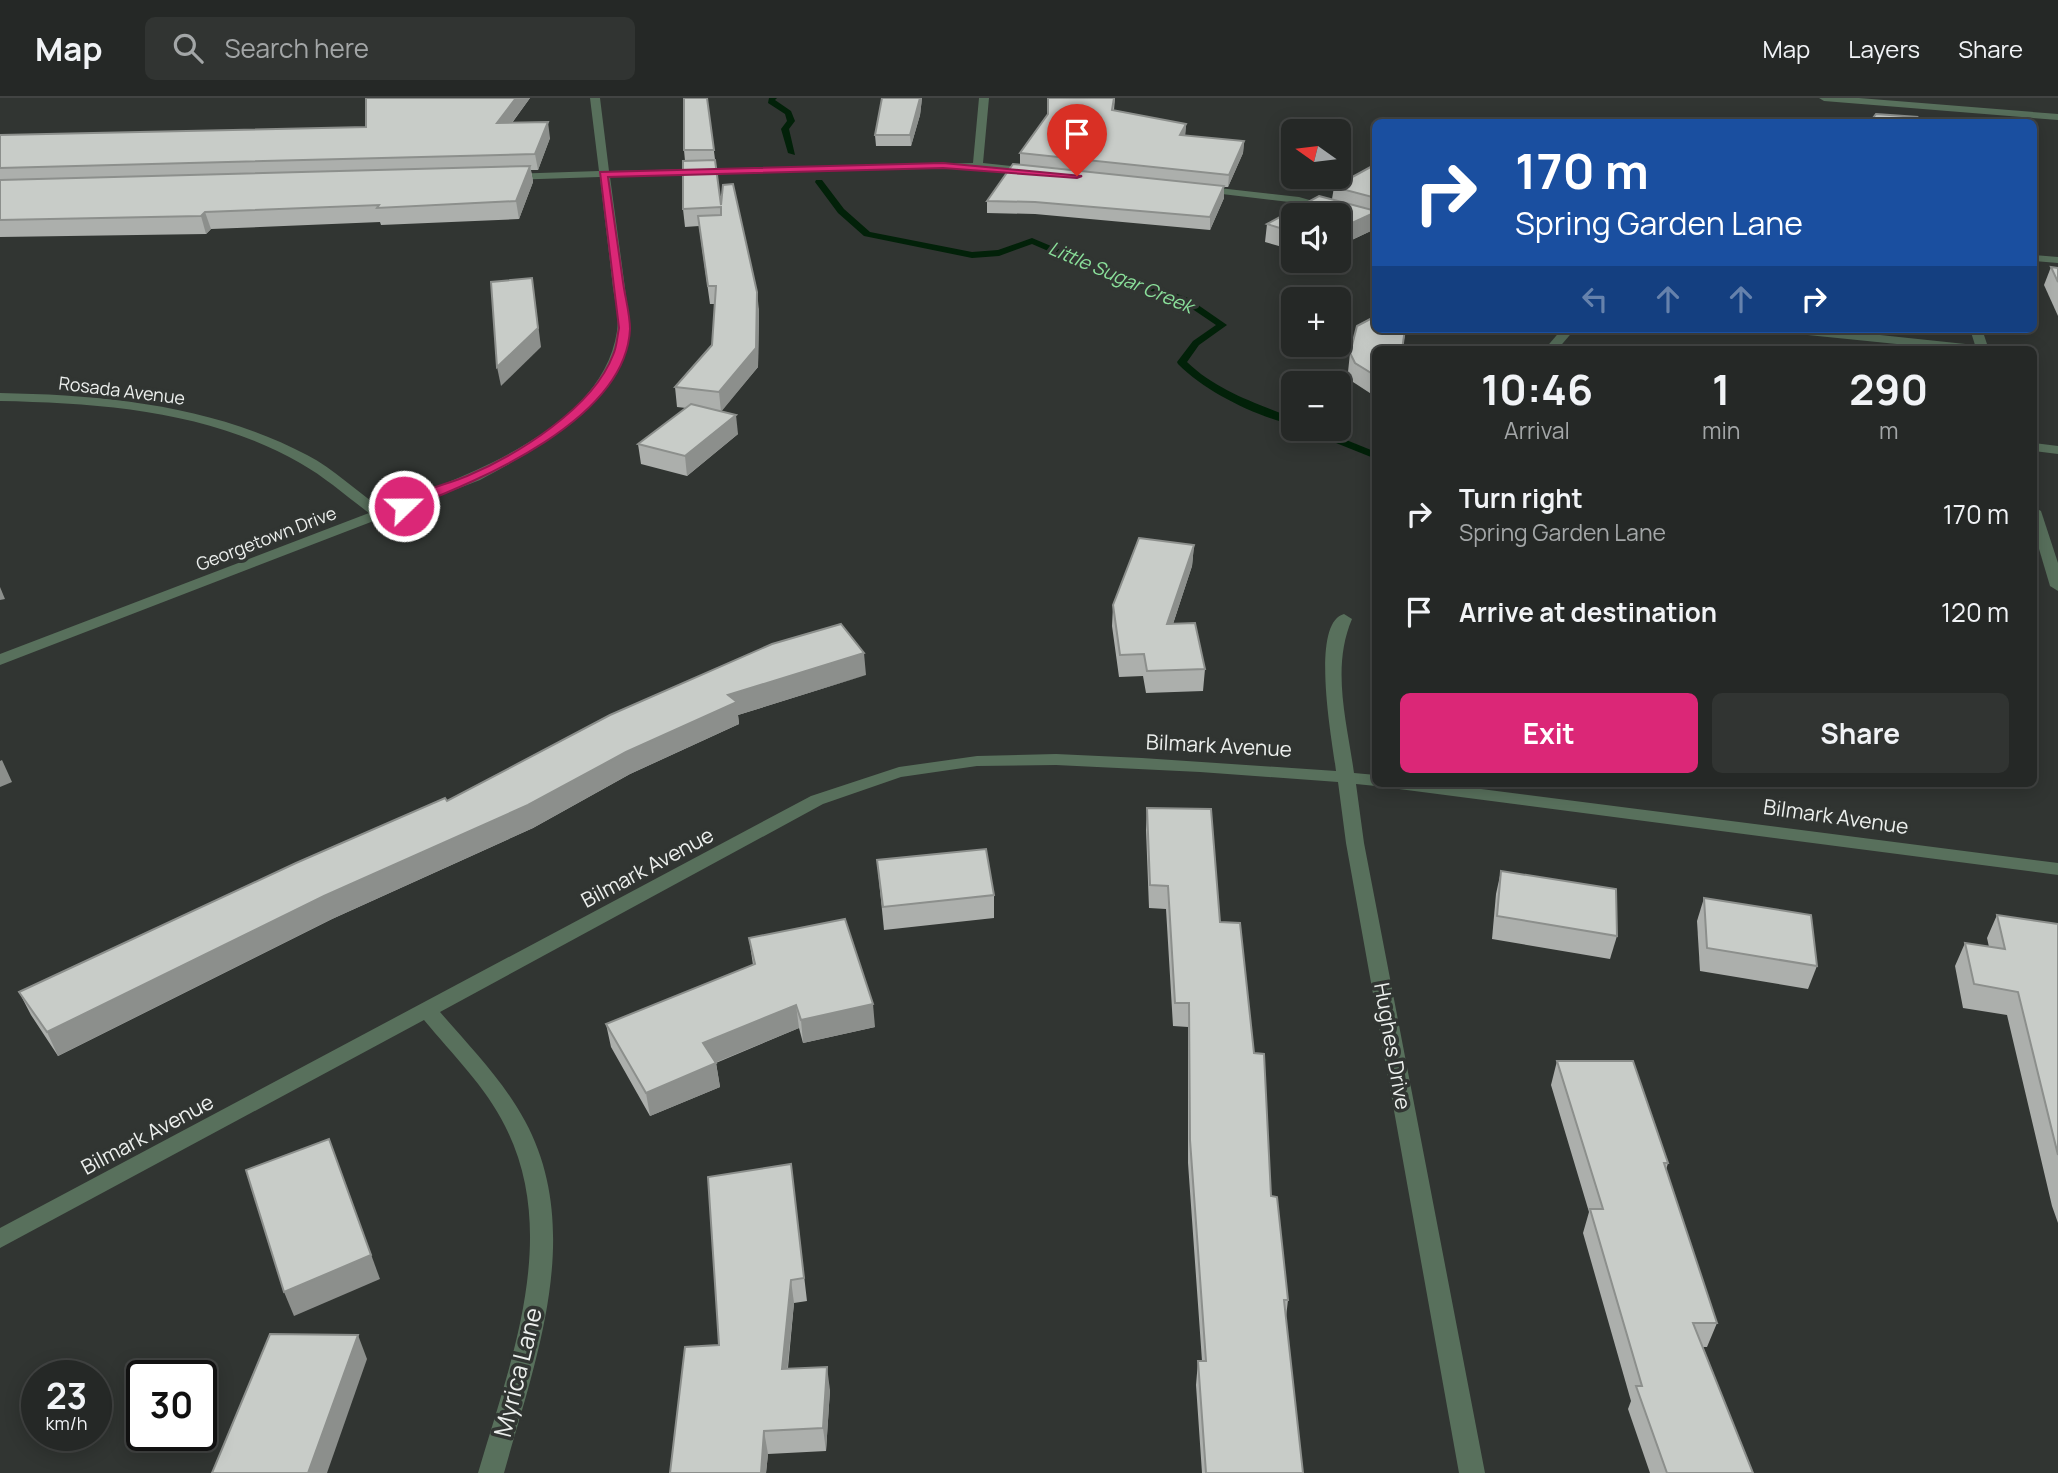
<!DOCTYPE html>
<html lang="en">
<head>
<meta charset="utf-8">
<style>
	body { margin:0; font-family:Manrope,sans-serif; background:#313432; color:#f1f3f6; height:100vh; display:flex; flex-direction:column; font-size:26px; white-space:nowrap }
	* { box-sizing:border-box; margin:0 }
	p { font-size:23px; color:#a3a6a7 }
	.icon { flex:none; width:38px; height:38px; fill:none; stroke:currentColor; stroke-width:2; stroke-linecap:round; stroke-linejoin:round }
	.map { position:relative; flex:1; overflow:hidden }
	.side { position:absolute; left:1372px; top:248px; width:665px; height:441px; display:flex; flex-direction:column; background:#252826; border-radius:10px; box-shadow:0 4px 18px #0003,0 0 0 2px #424443 }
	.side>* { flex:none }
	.hud { position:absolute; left:1372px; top:21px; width:665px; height:214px; border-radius:10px; box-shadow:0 4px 18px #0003,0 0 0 2px #424443; background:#1a4fa0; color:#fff; overflow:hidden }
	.needle { width:46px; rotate:284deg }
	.tools { position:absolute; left:1281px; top:21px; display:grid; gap:14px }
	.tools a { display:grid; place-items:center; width:70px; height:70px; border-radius:10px; background:#252826; box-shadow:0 4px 18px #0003,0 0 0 2px #424443; font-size:35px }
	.speed { position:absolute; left:21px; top:1262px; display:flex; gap:14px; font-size:35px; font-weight:700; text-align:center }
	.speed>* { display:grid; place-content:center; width:91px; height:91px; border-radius:50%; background:#252826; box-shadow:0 4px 18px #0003,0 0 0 2px #424443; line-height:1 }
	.speed small { font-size:18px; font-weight:400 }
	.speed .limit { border:4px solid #111; border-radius:10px; background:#fff; color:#111 }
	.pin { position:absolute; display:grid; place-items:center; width:60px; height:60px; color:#fff; margin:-72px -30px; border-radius:50% 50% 50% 0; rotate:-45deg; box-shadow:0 0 7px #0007 }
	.pin .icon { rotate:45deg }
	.me { position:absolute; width:77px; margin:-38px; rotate:68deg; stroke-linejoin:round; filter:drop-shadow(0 0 5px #0008) }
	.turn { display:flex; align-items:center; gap:24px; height:147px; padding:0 28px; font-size:32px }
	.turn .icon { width:91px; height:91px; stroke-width:2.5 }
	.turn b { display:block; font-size:49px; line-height:60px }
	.lanes { display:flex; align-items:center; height:66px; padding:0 28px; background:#0003; justify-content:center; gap:35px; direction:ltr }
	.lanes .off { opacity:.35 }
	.eta { display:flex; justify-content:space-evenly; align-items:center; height:119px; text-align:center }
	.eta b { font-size:42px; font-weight:700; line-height:49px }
	.action { display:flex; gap:14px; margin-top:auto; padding:14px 28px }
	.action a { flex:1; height:80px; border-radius:10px; background:#db2777; color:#fff; font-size:28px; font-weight:700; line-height:80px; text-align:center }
	.action a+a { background:#313432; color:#f1f3f6 }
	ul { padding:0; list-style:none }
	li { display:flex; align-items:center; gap:21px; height:98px; padding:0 28px }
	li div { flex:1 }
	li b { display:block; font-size:26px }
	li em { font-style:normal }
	header { display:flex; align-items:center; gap:42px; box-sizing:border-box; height:98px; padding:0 35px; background:#252826; border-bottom:2px solid #424443 }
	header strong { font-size:33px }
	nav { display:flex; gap:38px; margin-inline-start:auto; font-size:24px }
	.search { width:490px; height:63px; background:#313432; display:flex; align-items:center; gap:18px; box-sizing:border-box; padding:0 24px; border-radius:10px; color:#a3a6a7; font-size:26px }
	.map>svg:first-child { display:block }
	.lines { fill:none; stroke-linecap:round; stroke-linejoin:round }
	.stream { fill:#022109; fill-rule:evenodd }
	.minor { fill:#58705c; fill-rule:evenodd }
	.wall { fill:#acafac }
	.shaded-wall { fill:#8c8f8c }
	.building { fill:#c8ccc8; stroke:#8c8f8c; stroke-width:2 }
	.route { fill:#db2777; stroke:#8e194d; stroke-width:2 }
	.labels { text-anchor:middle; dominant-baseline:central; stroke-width:7; stroke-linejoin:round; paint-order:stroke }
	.far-street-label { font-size:18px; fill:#ecefed; stroke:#313532 }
	.far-water-label { font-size:19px; font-style:italic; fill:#8adf9a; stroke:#313532 }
	.street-label { font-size:21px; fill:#ecefed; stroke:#313532 }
	.near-street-label { font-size:24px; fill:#ecefed; stroke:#313532 }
</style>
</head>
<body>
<header>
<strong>Map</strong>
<div class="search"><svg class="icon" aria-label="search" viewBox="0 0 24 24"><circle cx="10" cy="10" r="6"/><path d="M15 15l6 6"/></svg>Search here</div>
<nav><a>Map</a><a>Layers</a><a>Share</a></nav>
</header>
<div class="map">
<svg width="2058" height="1375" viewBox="0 0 2058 1375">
	<rect width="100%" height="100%" fill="#313532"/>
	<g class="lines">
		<g class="stream">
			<path d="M 769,0 L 777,0 L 775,2 L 791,13 L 795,23 L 789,31 L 795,57 L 788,55 L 781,31 L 787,23 L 785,16 L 768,5 Z"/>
			<path d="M 816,82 L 822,82 L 844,111 L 870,134 L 972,154 L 998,152 L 1032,140 L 1096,167 L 1188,200 L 1227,227 L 1199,247 L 1187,264 C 1217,293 1256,305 1293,320 L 1293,327 C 1254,317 1207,295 1178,266 L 1177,264 L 1193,243 L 1216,227 L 1182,204 L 1090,171 L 1032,146 L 999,158 L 972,160 L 864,138 L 838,115 L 815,84 Z"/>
			<path d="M 1305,331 L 1319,331 L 1376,354 L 1376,361 L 1306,333 Z"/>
		</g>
		<g class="minor">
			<path d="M 590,0 L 600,0 L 609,73 L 973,65 L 979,0 L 989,0 L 983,65 L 1031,70 L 1036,73 L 1031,76 C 892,63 750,75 610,79 C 615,116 620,153 625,190 C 626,203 631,220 630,233 C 619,308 540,349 480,382 L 0,567 L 0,556 L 369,415 C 346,398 325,379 300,365 C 209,313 102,305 0,303 L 0,295 C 105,297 212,307 307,357 C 334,371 356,393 381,410 C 461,380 603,332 617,233 C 619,220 615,203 613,190 C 609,153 604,116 600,79 L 509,82 L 504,79 L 509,76 L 599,73 Z"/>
			<path d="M 1819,0 L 1859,0 L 2058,16 L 2058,22 L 1824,3 Z"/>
			<path d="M 2034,33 L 2039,36 L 2039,48 L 2034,51 Z"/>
			<path d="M 1201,88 L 1299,99 L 1376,121 L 1376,128 L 1298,105 L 1197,93 L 1197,89 Z"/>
			<path d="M 2034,157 L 2058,159 L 2058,165 L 2034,163 Z"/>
			<path d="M 1562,231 L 1575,231 L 1557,252 L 1544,252 Z"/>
			<path d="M 1782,231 L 1823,231 L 1975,247 L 1970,231 L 1982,231 L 1989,252 L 1956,252 L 1788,235 Z"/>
			<path d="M 2034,345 L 2058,348 L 2058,356 L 2034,353 Z"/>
			<path d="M 2034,409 L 2041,413 L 2058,465 L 2058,493 L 2050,488 L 2034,434 Z"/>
			<path d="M 1344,516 L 1352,521 C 1331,570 1347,624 1354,675 L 1376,677 L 1376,686 L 1383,686 L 1376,688 L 1356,686 L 1364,745 L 1485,1375 L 1459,1375 L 1346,745 L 1338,684 L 1200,674 L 1056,667 L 977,668 L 901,679 L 823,706 L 440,914 C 470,949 503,982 525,1023 C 585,1134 535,1263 504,1375 L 478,1375 C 510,1265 561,1138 505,1028 C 486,989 452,956 424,922 L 0,1150 L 0,1130 L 811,698 L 899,669 L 977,658 L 1056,656 L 1142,660 L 1336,673 C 1333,647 1309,525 1344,516 Z"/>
			<path d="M 1390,686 L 1442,686 L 2058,765 L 2058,777 L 1399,691 Z"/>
		</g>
	</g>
	<g class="wall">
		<path d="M 530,0 L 512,25 L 550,40 L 538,72 L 531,72 L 533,84 L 519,121 L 381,127 L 380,124 L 211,131 L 206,136 L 0,139 L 0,37 L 366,29 Z"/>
		<path d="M 707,0 L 721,107 L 759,212 L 758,269 L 721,313 L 738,336 L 687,378 L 641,366 L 638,346 L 686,310 L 677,309 L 675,289 L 712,247 L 715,206 L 710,206 L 699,128 L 685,129 L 683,111 L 685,63 L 684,52 Z"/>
		<path d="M 882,0 L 922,0 L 920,17 L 911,48 L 876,48 L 875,37 Z"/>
		<path d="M 1048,0 L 1115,0 L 1114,12 L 1186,26 L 1185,38 L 1244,43 L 1243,55 L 1228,89 L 1224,89 L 1224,100 L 1210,132 L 1035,116 L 987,115 L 987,103 L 1020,66 L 1020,55 L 1048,16 Z"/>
		<path d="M 1376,66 L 1375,131 L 1339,148 L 1339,117 L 1293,117 L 1293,152 L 1265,144 L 1267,126 L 1332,101 L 1334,89 Z"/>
		<path d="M 2051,169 L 2058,170 L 2058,218 L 2044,187 Z"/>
		<path d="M 1376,231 L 1406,231 L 1402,252 L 1376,252 L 1376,299 L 1353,284 L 1348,274 L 1350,255 Z"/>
		<path d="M 1194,447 L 1192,468 L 1173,526 L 1205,571 L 1203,593 L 1146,595 L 1143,578 L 1119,579 L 1112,528 L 1113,507 Z"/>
		<path d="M 866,577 L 738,617 L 739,626 L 630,676 L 533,730 L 332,821 L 58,958 L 31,917 L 19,894 L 447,703 Z"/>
		<path d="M 1147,710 L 1220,824 L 1254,955 L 1271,1098 L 1288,1202 L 1286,1219 L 1303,1375 L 1202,1375 L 1196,1287 L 1198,1263 L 1202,1263 L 1188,1065 L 1188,929 L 1173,928 L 1166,811 L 1149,810 L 1146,732 Z"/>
		<path d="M 877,762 L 994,797 L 994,820 L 884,832 Z"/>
		<path d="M 1501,773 L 1617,838 L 1610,861 L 1492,841 L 1496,796 Z"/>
		<path d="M 1704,800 L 1817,868 L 1808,891 L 1700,873 L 1697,823 Z"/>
		<path d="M 1997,817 L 2058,826 L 2058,1125 L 2052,1108 L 2007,917 L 1963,910 L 1955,868 L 1965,845 L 1989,849 L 1987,840 Z"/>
		<path d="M 749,840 L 875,929 L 803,945 L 799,930 L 716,965 L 720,989 L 650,1018 L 611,949 L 606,926 L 753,867 Z"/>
		<path d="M 1557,963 L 1668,1065 L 1666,1072 L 1717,1225 L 1707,1249 L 1703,1249 L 1753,1375 L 1650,1375 L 1628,1311 L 1631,1303 L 1583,1135 L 1589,1114 L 1551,987 Z"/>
		<path d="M 791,1066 L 807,1203 L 794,1205 L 788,1270 L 830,1292 L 826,1353 L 768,1356 L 766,1375 L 670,1375 Z"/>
	</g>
	<g class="shaded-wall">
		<path d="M 516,0 L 530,0 L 500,41 L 497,25 Z"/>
		<path d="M 920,0 L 922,0 L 920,17 L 911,48 L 910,37 Z"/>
		<path d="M 548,24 L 550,40 L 538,72 L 535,56 Z"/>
		<path d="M 1186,26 L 1185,38 L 1180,37 Z"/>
		<path d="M 1244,43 L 1243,55 L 1228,89 L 1229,77 Z"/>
		<path d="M 530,68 L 533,84 L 519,121 L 516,103 Z"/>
		<path d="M 1224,88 L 1224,100 L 1210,132 L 1210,119 Z"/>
		<path d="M 205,114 L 211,131 L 206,136 L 201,118 Z"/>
		<path d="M 1376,114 L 1375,131 L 1339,148 L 1339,131 Z"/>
		<path d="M 532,180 L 541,249 L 501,288 L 497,269 Z"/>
		<path d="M 757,194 L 759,212 L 758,269 L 721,314 L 719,294 Z"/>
		<path d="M 736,317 L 738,336 L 687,378 L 685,358 Z"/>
		<path d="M 1194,447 L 1192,468 L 1166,547 L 1167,526 Z"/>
		<path d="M 0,489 L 5,501 L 0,502 Z"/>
		<path d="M 864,555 L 866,577 L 738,617 L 739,626 L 630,676 L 533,730 L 332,821 L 58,958 L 47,934 L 728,597 Z"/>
		<path d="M 2,662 L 12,684 L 0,689 L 0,663 Z"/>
		<path d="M 873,906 L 875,929 L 803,945 L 801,922 Z"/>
		<path d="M 796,907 L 799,930 L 707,968 L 703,945 Z"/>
		<path d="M 716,965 L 720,989 L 650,1018 L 646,995 Z"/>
		<path d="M 329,1041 L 380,1181 L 294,1218 L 284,1194 Z"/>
		<path d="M 791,1182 L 794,1205 L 785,1294 L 782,1271 Z"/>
		<path d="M 358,1237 L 367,1261 L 327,1375 L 308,1375 Z"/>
		<path d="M 827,1269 L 830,1292 L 826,1353 L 823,1330 Z"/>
		<path d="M 764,1333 L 768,1356 L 766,1375 L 761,1375 Z"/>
	</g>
	<g class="building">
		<path d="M 366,0 L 516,0 L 497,25 L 548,24 L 535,56 L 0,70 L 0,37 L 366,29 Z"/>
		<path d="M 684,0 L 707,0 L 714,52 L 684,52 Z"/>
		<path d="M 882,0 L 920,0 L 910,37 L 875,37 Z"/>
		<path d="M 1048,0 L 1114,0 L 1112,12 L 1186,26 L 1180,37 L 1244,43 L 1229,77 L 1020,55 L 1048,16 Z"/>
		<path d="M 1876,16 L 1917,19 L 1914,24 L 1870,24 Z"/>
		<path d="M 715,62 L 721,107 L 723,87 L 733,86 L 757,194 L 756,250 L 719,294 L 675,289 L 712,247 L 716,188 L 708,188 L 698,118 L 721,117 L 721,109 L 683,111 L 683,63 Z"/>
		<path d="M 1013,66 L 1224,88 L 1210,119 L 1035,104 L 987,103 Z"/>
		<path d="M 1376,66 L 1376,100 L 1334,89 Z"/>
		<path d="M 530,68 L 516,103 L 377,110 L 379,107 L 205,114 L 201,118 L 0,122 L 0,82 Z"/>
		<path d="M 1319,98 L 1376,113 L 1376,114 L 1339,131 L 1339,117 L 1293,117 L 1293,134 L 1267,126 Z"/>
		<path d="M 2051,169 L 2058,170 L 2058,184 Z"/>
		<path d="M 532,180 L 538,230 L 497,269 L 491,184 Z"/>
		<path d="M 1376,218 L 1376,231 L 1405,231 L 1402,252 L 1376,252 L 1376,278 L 1355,265 L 1350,255 L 1357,228 Z"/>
		<path d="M 691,306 L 736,317 L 685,358 L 638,346 Z"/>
		<path d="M 1139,440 L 1194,447 L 1167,526 L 1195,525 L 1205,571 L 1147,573 L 1144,556 L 1120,557 L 1113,507 Z"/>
		<path d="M 841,526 L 864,555 L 728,597 L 737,604 L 626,654 L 528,707 L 324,798 L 47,934 L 19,894 L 296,765 L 445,700 L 447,703 L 610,617 L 772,546 Z"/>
		<path d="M 1147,710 L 1211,711 L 1220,824 L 1240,825 L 1254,955 L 1264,956 L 1271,1098 L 1277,1099 L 1288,1202 L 1284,1202 L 1303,1375 L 1206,1375 L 1198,1263 L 1206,1263 L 1190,1042 L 1189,905 L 1175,905 L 1168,788 L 1150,787 Z"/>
		<path d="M 986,751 L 994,797 L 883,809 L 877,762 Z"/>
		<path d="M 1501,773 L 1616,791 L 1617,838 L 1497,818 Z"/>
		<path d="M 1704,800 L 1811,817 L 1817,868 L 1707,850 Z"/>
		<path d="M 1997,817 L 2058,826 L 2058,1057 L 2018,894 L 1974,886 L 1965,845 L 2005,851 Z"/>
		<path d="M 845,821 L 873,906 L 801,922 L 796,907 L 703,945 L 716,965 L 646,995 L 606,926 L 755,866 L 749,840 Z"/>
		<path d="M 1557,963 L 1633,963 L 1668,1065 L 1664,1065 L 1717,1225 L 1693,1225 L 1753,1375 L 1667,1375 L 1636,1288 L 1642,1288 L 1590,1111 L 1603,1111 Z"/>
		<path d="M 329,1041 L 371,1157 L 284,1194 L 246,1072 Z"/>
		<path d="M 791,1066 L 804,1180 L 791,1182 L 782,1271 L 827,1269 L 823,1330 L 764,1333 L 761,1375 L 670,1375 L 685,1249 L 719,1247 L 708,1079 Z"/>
		<path d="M 270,1236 L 358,1237 L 308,1375 L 212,1375 Z"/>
	</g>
	<path class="route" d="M 943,65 L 1082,78 L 1077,80 L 943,70 L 608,79 C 613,114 618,149 623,184 C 625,199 630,216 630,231 C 626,322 480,382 409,410 L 398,408 C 414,393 446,387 467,378 C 517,357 593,310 613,257 C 617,249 617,239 619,230 L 600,74 Z"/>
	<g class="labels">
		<g class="far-street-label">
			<text transform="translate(122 292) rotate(7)">Rosada Avenue</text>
			<text transform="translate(266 440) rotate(-21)">Georgetown Drive</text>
		</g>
		<g class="far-water-label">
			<text transform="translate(1121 179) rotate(23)">Little Sugar Creek</text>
		</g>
		<g class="street-label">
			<text transform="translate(1219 647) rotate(3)">Bilmark Avenue</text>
			<text transform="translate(1836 718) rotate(8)">Bilmark Avenue</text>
			<text transform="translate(647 769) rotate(-28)">Bilmark Avenue</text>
			<text transform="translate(1393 948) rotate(80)">Hughes Drive</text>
			<text transform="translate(147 1036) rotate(-28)">Bilmark Avenue</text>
		</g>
		<g class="near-street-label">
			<text transform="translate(517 1274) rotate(-76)">Myrica Lane</text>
		</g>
	</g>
</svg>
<div class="tools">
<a><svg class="needle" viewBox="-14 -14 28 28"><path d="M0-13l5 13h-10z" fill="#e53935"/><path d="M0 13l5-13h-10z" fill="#a3a6a7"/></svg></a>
<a><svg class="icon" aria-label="sound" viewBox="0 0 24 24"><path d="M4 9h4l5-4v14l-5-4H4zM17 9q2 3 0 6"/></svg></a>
<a>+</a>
<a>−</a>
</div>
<div class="speed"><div>23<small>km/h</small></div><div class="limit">30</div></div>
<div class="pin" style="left:1077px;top:78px;background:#d93025"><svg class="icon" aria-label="arrive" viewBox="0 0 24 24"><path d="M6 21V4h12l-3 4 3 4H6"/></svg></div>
<svg class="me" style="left:404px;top:408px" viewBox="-20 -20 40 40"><circle r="17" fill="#db2777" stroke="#fff" stroke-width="3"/><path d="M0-11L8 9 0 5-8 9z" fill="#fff"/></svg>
<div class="hud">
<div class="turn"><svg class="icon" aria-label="right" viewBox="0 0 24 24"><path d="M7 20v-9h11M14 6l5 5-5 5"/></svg><div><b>170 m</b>Spring Garden Lane</div></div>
<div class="lanes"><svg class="icon off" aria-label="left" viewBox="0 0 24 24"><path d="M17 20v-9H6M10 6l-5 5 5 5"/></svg><svg class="icon off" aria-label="ahead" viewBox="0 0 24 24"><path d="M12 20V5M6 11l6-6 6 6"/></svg><svg class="icon off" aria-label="ahead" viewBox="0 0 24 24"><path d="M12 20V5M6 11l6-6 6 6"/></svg><svg class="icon" aria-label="right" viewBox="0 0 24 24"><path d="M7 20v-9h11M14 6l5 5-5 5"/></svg></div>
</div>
<section class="side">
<div class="eta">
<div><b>10:46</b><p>Arrival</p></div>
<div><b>1</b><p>min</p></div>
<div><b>290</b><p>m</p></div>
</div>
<ul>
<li><svg class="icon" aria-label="right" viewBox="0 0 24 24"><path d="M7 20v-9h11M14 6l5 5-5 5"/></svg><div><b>Turn right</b><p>Spring Garden Lane</p></div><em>170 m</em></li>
<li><svg class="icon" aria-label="arrive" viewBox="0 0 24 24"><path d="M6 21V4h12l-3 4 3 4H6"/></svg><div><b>Arrive at destination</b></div><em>120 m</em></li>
</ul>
<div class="action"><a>Exit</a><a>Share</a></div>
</section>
</div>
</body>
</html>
